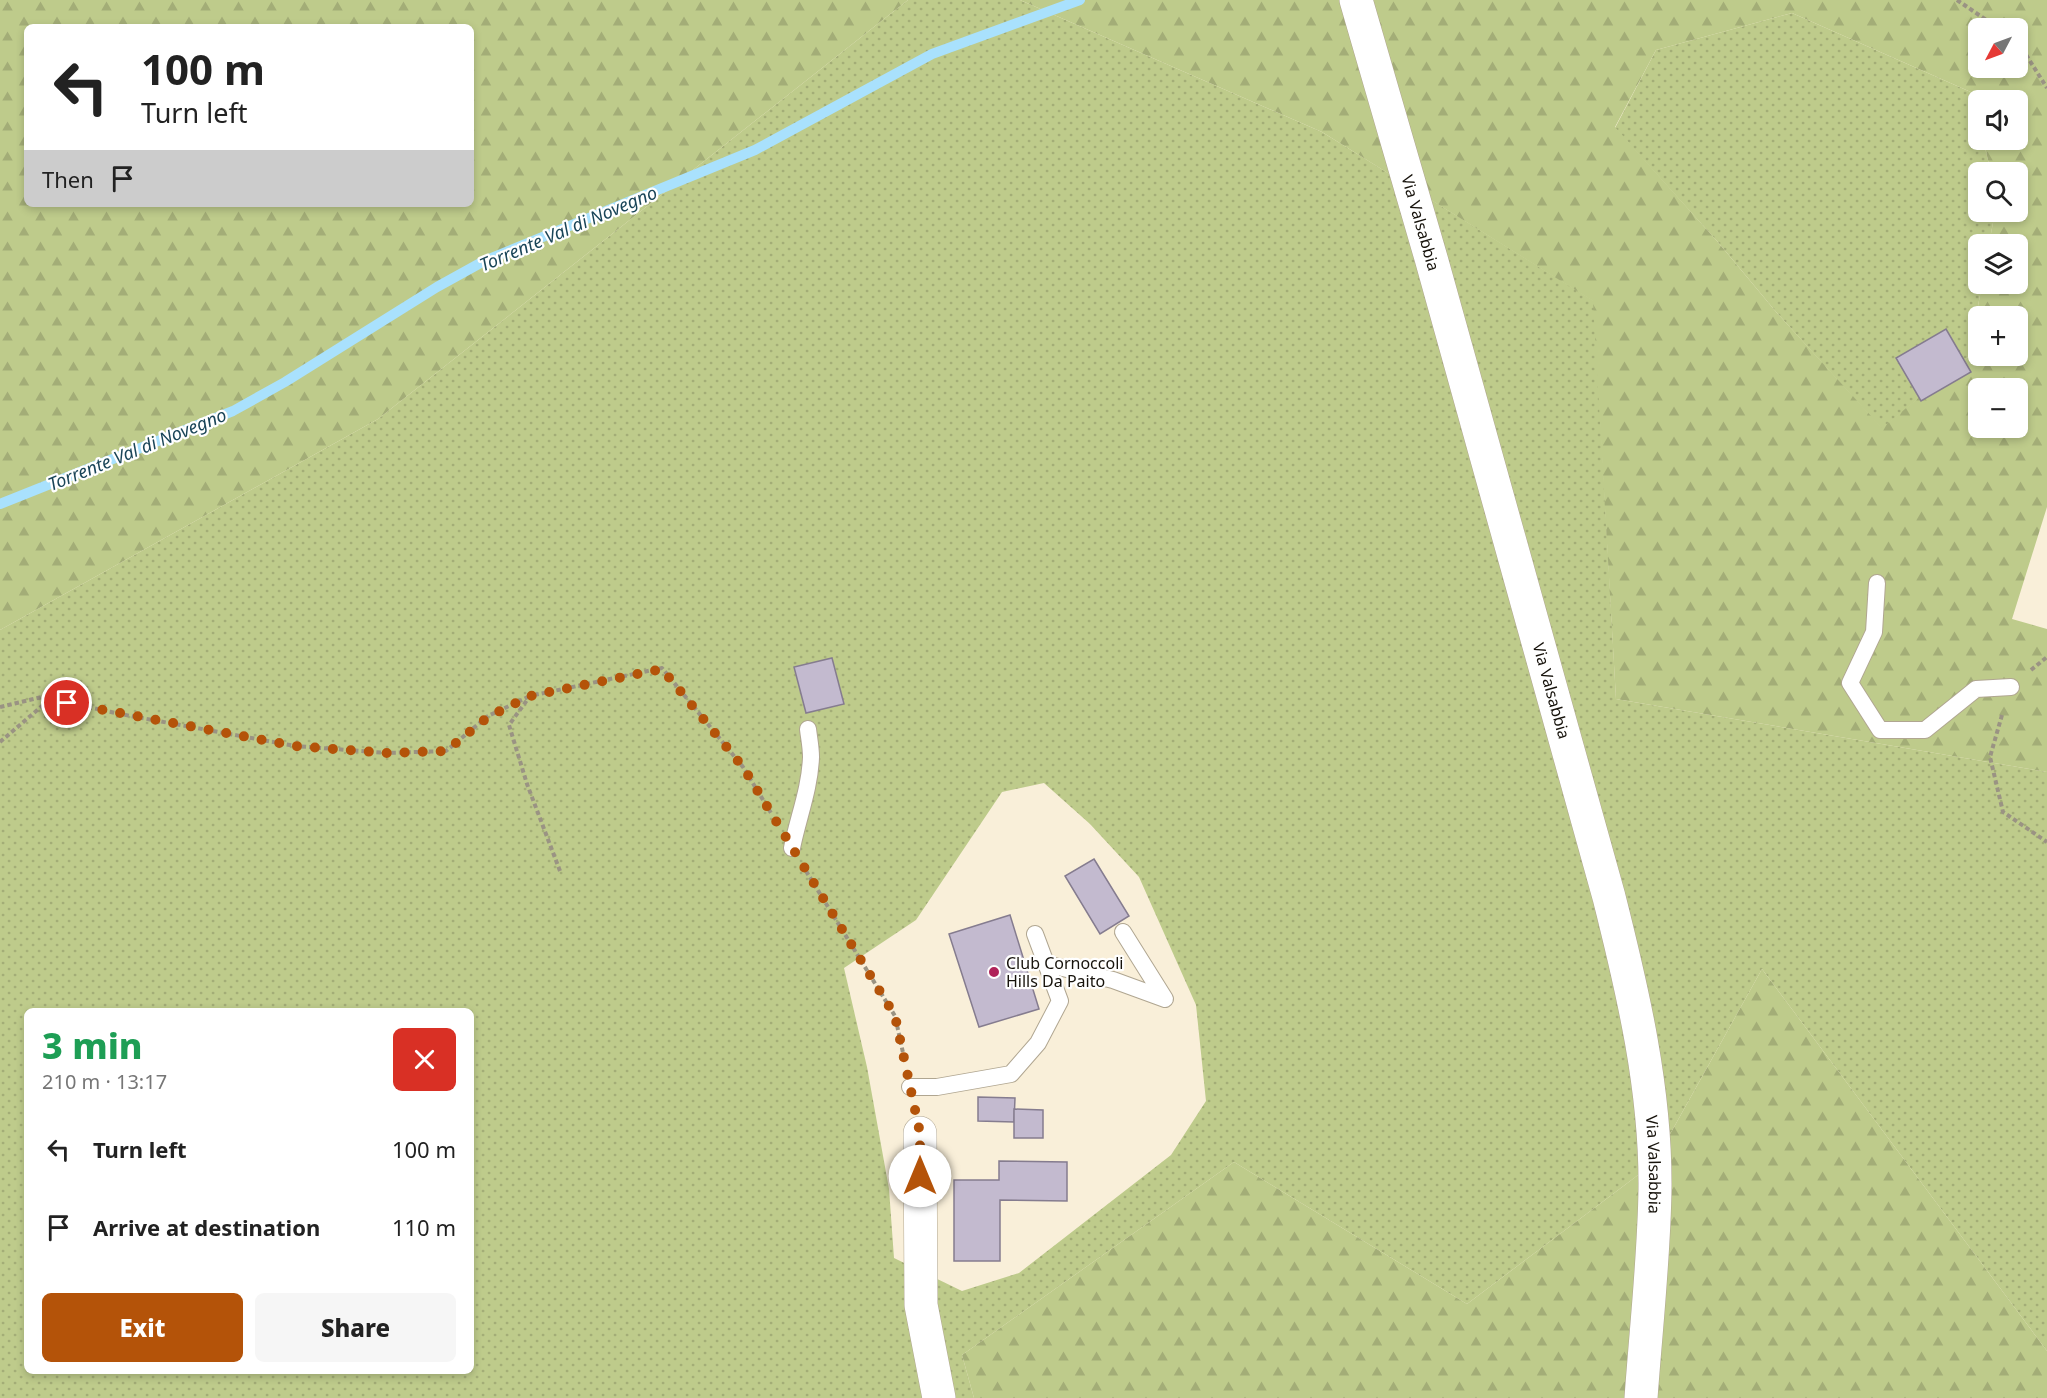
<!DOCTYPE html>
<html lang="en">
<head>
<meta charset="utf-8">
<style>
	body { margin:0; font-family:"Noto Sans",sans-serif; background:#f6f6f6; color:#222; height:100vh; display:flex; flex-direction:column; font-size:22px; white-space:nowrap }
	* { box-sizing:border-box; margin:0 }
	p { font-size:20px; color:#767676 }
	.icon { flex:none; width:33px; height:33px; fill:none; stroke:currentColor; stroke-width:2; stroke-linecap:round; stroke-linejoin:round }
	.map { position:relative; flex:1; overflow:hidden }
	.side { position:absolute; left:24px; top:1008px; width:450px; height:366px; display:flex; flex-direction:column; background:#fff; border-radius:9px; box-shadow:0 3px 9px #0003 }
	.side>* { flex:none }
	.hud { position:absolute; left:24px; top:24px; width:450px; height:183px; border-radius:9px; box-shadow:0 3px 9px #0003; background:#fff; color:#222; overflow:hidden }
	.needle { width:39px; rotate:229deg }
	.controls { position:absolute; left:1968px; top:18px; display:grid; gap:12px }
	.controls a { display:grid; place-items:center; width:60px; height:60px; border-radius:9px; background:#fff; box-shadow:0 3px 9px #0003; font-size:30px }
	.pin { position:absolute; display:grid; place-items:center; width:51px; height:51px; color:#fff; margin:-26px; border:3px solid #fff; border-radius:50%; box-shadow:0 2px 6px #0007 }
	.me { position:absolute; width:66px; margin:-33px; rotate:0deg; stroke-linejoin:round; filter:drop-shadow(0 0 4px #0008) }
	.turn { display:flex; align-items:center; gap:21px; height:126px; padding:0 18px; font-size:27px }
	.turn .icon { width:78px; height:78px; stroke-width:2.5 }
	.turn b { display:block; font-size:42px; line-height:51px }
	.then { display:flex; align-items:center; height:57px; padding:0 18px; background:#0003; gap:12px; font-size:22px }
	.round { display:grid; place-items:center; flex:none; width:63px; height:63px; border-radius:9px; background:#f6f6f6 }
	.head { display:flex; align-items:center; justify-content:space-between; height:102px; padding:0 18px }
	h1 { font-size:36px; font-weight:800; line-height:45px; color:#1e9e55 }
	.button { display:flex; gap:12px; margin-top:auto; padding:12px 18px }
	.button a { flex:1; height:69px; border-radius:9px; background:#b45309; color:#fff; font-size:24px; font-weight:800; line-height:69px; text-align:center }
	.button a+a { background:#f6f6f6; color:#222 }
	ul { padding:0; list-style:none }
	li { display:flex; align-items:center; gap:18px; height:78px; padding:0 18px }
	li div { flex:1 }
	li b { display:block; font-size:22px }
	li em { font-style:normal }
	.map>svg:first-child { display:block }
	.grass { fill:url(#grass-dots); fill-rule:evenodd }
	.forest { fill:url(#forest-firs); fill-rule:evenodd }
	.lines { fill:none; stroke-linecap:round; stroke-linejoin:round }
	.stream { stroke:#a9e1fd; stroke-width:10 }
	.building { fill:#c3bacf; stroke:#857c8f; stroke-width:1.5 }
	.lane-casing { stroke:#b0a691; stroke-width:18 }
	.street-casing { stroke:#b0a691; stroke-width:34 }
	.secondary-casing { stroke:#b0a691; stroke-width:34 }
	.path { stroke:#9a9383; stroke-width:4; stroke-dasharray:4.5 3; stroke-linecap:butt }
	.lane { stroke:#fff; stroke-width:16 }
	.street { stroke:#fff; stroke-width:33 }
	.secondary { stroke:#fff; stroke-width:33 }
	.route { stroke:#b45309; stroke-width:10; stroke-dasharray:0 18 }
	.poi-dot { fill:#b0225a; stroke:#fff; stroke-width:2 }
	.labels { text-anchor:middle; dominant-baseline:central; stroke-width:4.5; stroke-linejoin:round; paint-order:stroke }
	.street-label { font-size:16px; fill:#16120b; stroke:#fff }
	.poi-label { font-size:16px; fill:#16120b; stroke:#fff; text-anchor:start }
	.water-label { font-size:18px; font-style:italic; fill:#1a4558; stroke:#fff }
</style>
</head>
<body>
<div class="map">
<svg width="2047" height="1398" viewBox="0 0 2047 1398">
	<defs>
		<pattern id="grass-dots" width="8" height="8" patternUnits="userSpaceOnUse" patternTransform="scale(1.5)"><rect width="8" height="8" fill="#becb8b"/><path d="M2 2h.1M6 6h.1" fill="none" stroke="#a3ad77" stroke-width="1.8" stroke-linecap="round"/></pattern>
		<pattern id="forest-firs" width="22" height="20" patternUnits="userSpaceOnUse" patternTransform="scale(1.5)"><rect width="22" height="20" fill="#becb8b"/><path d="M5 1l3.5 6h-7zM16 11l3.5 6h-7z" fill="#a3ad77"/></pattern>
	</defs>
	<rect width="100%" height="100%" fill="#f9efd9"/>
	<g class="grass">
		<path d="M 908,0 L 1020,0 L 1322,132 L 1594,301 L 1616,699 L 2047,772 L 2047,1351 L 1762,969 L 1654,1163 L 1467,1304 L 1234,1162 L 962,1355 L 974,1398 L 0,1398 L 0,630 L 378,419 ZM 1044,783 L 1090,824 L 1139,877 L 1196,1005 L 1206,1101 L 1171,1155 L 1019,1273 L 962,1291 L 894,1258 L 889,1189 L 867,1067 L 844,968 L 916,920 L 1002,792 ZM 27,1011 L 471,1011 L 471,1371 L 27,1371 Z"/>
		<path d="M 1792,13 L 1973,93 L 1978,118 L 1978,140 L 1983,140 L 1991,172 L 1978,172 L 1978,212 L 1995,212 L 1989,244 L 1978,244 L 1978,284 L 1982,284 L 1969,356 L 1882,429 L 1777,313 L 1717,241 L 1615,128 L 1656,50 Z"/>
	</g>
	<g class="forest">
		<path d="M 0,0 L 908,0 L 378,419 L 0,630 ZM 27,27 L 471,27 L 471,204 L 27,204 Z"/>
		<path d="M 1020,0 L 2047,0 L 2047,507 L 2012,619 L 2047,629 L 2047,772 L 1616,699 L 1593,301 L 1322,132 ZM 1792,13 L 1973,93 L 1978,118 L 1978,100 L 2018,100 L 2018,140 L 1983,140 L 1991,172 L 2018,172 L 2018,212 L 1995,212 L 1989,244 L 2018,244 L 2018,284 L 1982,284 L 1969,356 L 1882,428 L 1777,313 L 1717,241 L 1615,127 L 1656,50 ZM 1978,28 L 2018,28 L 2018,68 L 1978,68 ZM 1978,316 L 2018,316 L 2018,356 L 1978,356 ZM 1978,388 L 2018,388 L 2018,428 L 1978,428 Z"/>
		<path d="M 1762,969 L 2047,1351 L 2047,1398 L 974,1398 L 962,1355 L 1234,1162 L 1467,1304 L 1654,1163 Z"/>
	</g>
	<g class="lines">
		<path class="stream" d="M 0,504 L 233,411 L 285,382 L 437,287 L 484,261 L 755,150 L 932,54 L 1080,0"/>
	</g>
	<g class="building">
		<path d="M 1946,329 L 1971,372 L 1921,401 L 1896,358 Z"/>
		<path d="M 832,658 L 844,704 L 806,713 L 794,667 Z"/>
		<path d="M 1094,859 L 1129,916 L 1100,934 L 1065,876 Z"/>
		<path d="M 1010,915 L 1039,1009 L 979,1027 L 949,934 Z"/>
		<path d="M 978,1097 L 1015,1098 L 1014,1122 L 978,1121 Z"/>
		<path d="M 1014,1109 L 1043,1110 L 1043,1138 L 1014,1138 Z"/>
		<path d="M 999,1161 L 1067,1162 L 1067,1201 L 1000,1200 L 1000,1261 L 954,1261 L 954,1180 L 999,1180 Z"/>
	</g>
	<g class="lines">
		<defs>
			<g id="lane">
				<path d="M 1877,583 L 1874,632 L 1850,683 L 1880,730 L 1925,730 L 1976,689 L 2011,687"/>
				<path d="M 792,848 C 798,818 810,788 811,757 C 811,747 809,738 808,729"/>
				<path d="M 1046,964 L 1113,980 L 1165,999 L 1123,932"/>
				<path d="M 910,1087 L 937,1087 L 1011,1074 L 1038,1043 L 1060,1001 L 1035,934"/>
			</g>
			<path id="street" d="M 920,1133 L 921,1305 L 939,1398"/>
			<g id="secondary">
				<path id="s1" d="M 1356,0 L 1431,258 L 1609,897 C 1633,992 1656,1090 1655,1189 C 1654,1259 1646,1328 1641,1398"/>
			</g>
		</defs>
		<use href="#lane" class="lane-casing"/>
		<use href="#street" class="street-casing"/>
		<use href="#secondary" class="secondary-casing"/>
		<g class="path">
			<path d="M 1957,0 L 1998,28"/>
			<path d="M 2018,42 L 2047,88"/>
			<path d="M 2031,670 L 2047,657"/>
			<path d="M 0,707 L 42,697 L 120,714 L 295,746 L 387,753 L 446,751 L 488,716 L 530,696"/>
			<path d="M 2002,715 L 1990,757 L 2003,812 L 2047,842"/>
			<path d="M 0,742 L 49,700"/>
			<path d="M 560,871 L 527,784 L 509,725 L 530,696 L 662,668 L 743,767 L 771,813"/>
			<path d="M 806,871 L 895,1016 L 905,1062"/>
		</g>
		<use href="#lane" class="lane"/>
		<use href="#street" class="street"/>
		<use href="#secondary" class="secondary"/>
	</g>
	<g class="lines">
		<path class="route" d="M 67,703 L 295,746 L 387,753 L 446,751 L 488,717 L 530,696 L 662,669 L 743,767 L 895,1016 L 920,1133 L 920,1176"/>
	</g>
	<circle class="poi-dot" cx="994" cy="972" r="6"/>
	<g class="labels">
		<g class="street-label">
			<text stroke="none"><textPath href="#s1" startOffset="232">Via Valsabbia</textPath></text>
			<text stroke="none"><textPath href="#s1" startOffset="718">Via Valsabbia</textPath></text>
			<text stroke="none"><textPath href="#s1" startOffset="1204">Via Valsabbia</textPath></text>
		</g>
		<g class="poi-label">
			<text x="1006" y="963">Club Cornoccoli<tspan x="1006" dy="18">Hills Da Paito</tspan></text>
		</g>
		<g class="water-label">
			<text transform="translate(568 228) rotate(-23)">Torrente Val di Novegno</text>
			<text transform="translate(137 449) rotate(-22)">Torrente Val di Novegno</text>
		</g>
	</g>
</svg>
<div class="controls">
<a><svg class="needle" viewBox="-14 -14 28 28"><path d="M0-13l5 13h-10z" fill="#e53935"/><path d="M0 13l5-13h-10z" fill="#767676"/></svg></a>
<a><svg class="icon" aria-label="sound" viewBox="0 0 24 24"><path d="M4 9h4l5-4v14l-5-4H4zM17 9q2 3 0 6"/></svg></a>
<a><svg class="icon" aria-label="search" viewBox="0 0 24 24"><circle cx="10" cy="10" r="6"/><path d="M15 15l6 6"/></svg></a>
<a><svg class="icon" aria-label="layers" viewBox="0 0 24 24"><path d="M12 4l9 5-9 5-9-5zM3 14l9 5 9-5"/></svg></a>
<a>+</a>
<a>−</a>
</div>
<div class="pin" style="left:67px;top:703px;background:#d93025"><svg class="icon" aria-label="arrive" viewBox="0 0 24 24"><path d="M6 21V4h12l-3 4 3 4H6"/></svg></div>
<svg class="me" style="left:920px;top:1176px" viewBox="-20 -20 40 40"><circle r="19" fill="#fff"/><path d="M0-13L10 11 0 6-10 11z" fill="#b45309"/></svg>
<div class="hud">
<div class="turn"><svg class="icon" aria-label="left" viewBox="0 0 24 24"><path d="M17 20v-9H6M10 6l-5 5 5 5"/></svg><div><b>100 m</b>Turn left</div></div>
<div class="then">Then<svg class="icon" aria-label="arrive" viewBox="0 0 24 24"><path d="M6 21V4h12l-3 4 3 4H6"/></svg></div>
</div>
<section class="side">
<div class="head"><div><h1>3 min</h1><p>210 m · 13:17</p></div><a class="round" style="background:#d93025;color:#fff"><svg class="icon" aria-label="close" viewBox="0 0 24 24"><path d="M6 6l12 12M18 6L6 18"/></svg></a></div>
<ul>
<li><svg class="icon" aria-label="left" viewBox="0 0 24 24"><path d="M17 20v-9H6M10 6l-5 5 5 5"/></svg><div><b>Turn left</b></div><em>100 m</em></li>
<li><svg class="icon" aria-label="arrive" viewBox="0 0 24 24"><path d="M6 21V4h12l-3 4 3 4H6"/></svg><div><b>Arrive at destination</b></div><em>110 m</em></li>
</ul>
<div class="button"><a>Exit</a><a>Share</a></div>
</section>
</div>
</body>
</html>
